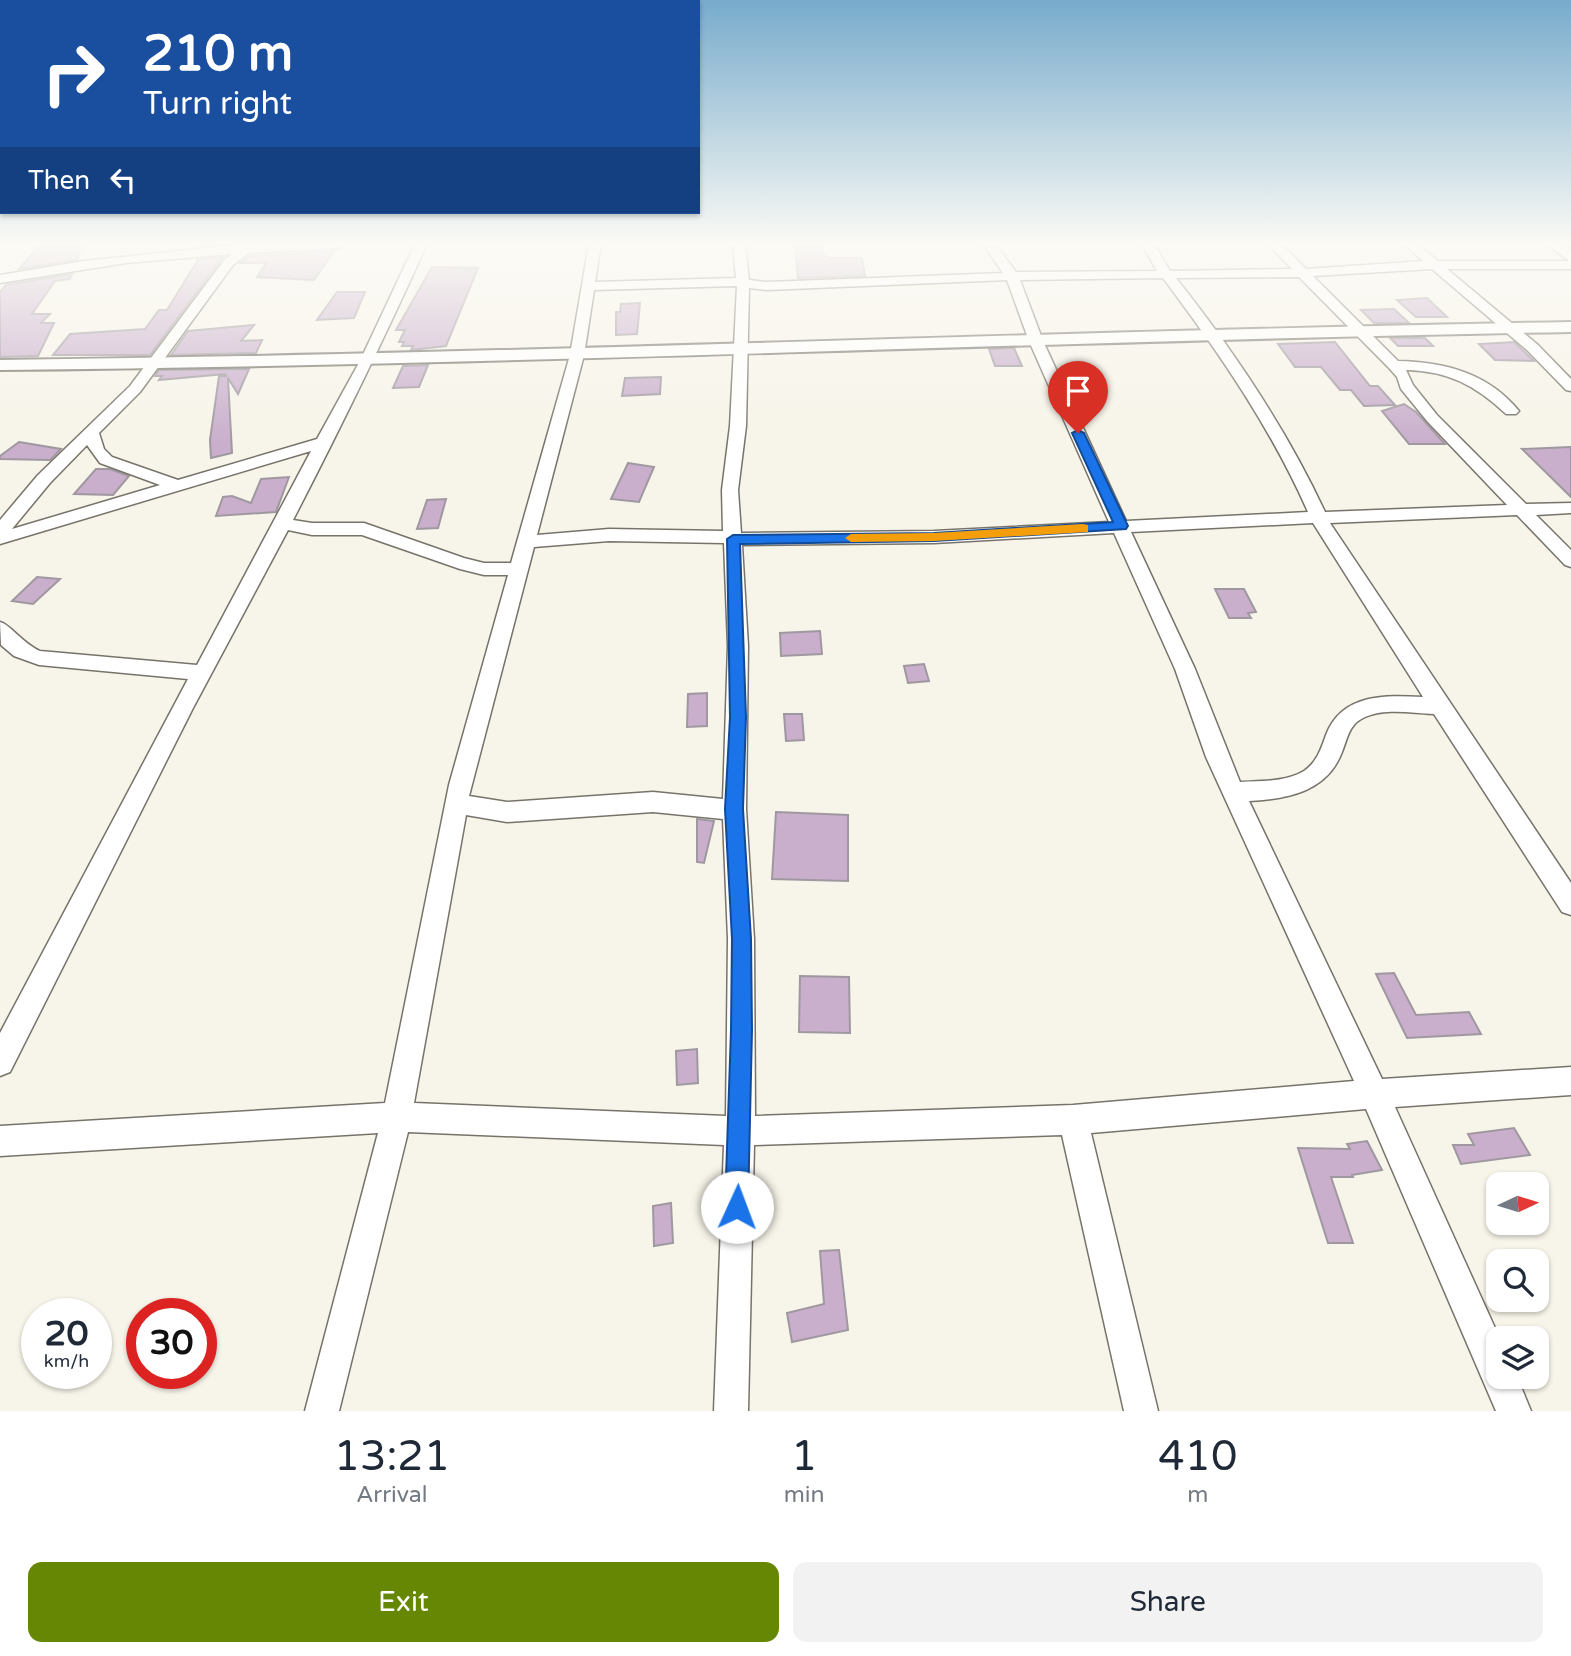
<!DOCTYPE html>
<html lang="en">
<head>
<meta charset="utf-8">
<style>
	body { margin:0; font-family:"Varela Round",sans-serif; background:#f2f2f3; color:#1f2937; height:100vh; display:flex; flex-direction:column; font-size:26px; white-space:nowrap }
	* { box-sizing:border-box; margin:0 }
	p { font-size:23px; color:#747a83 }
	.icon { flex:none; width:38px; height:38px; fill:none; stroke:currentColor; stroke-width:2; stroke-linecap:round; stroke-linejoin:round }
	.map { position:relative; height:1411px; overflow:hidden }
	.drawer { display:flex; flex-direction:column; background:#fff; flex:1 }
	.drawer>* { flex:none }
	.guide { position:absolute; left:0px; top:0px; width:700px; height:214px; box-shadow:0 2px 5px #0004; background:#1a4fa0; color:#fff; overflow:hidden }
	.needle { width:46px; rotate:86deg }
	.tools { position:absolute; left:1486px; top:1172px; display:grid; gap:14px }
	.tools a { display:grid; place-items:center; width:63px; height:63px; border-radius:14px; background:#fff; box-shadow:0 2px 5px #0004; font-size:35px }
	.speed { position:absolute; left:21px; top:1298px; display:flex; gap:14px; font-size:35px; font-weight:700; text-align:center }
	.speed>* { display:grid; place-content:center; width:91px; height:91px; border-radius:50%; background:#fff; box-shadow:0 2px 5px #0004; line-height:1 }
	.speed small { font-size:18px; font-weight:400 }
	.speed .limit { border:10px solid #d22; background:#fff; color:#111 }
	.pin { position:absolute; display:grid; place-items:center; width:60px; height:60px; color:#fff; margin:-72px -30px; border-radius:50% 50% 50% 0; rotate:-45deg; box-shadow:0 0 7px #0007 }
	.pin .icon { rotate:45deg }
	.me { position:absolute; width:77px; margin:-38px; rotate:2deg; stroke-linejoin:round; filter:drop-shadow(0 0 5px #0008) }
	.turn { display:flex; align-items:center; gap:24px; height:147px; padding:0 28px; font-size:32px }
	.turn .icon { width:91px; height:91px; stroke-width:2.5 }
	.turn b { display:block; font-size:49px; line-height:60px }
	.then { display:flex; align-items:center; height:66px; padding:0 28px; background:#0003; gap:14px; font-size:26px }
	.eta { display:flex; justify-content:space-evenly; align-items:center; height:119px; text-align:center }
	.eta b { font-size:42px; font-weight:600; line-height:49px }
	.primary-button { display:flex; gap:14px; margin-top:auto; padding:14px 28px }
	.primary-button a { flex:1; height:80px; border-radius:14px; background:#658704; color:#fff; font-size:28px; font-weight:600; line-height:80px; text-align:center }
	.primary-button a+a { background:#f2f2f3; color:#1f2937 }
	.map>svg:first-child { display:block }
	.building { fill:#c9afcc; stroke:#9f98a0; stroke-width:2 }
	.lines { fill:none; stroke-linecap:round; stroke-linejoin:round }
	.minor-casing { stroke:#77736a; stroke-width:3 }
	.tertiary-casing { stroke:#77736a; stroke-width:4 }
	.minor { fill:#fff; fill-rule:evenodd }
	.tertiary { fill:#fff; fill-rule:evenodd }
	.route { fill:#1a73e8; stroke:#114b97; stroke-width:2 }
	.slow { fill:#f59e0b }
</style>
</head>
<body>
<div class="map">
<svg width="1571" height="1411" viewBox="0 0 1571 1411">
	<rect width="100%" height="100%" fill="#f7f4e9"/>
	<g class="building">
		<path d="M 82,244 L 77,260 L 19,269 L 39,246 Z"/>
		<path d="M 795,244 L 821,244 L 824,256 L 830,258 L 862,258 L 865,276 L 798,278 Z"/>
		<path d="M 334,251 L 314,280 L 257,277 L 266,263 L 240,263 L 250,256 Z"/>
		<path d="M 223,257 L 150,355 L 53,355 L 70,334 L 145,329 L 159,310 L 167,310 L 198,260 Z"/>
		<path d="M 432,267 L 478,268 L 446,346 L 411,350 L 413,346 L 402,346 L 404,342 L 399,342 L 405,330 L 396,330 Z"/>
		<path d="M 72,274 L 70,279 L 55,281 L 32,314 L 50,314 L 41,323 L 54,323 L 38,356 L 0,357 L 0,292 L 6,285 Z"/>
		<path d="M 337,292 L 365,292 L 354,318 L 317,320 Z"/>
		<path d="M 1427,298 L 1447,317 L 1416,317 L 1397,300 Z"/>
		<path d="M 640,303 L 637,334 L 616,335 L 616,312 L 620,312 L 621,304 Z"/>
		<path d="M 1394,309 L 1409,323 L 1374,323 L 1361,310 Z"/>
		<path d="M 254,325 L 241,341 L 262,340 L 256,353 L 171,355 L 188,331 Z"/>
		<path d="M 1390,338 L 1425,338 L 1433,346 L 1398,346 Z"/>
		<path d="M 1335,342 L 1370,386 L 1378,386 L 1395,405 L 1364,406 L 1351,390 L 1340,390 L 1321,367 L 1295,367 L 1278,344 Z"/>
		<path d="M 1514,342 L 1534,361 L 1495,360 L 1479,344 Z"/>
		<path d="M 1014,348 L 1022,366 L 995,366 L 989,349 Z"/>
		<path d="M 428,365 L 419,387 L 393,388 L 403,366 Z"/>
		<path d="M 249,369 L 238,394 L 228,378 L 232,453 L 211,458 L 210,440 L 219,376 L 226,376 L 225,374 L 159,380 L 162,376 L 155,376 L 159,370 Z"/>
		<path d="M 661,377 L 660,394 L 622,396 L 625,378 Z"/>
		<path d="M 1404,404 L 1416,412 L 1445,444 L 1409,444 L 1382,411 Z"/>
		<path d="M 19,442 L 61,449 L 50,460 L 0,459 L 0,456 Z"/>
		<path d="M 1571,447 L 1571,497 L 1522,449 Z"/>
		<path d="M 628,463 L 654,467 L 639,502 L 611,499 Z"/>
		<path d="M 96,469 L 110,469 L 129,476 L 113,495 L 74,494 Z"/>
		<path d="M 289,477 L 276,512 L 216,516 L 223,497 L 232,496 L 251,503 L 261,479 Z"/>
		<path d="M 446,499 L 438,528 L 417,529 L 427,500 Z"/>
		<path d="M 37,577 L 60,579 L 33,604 L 12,601 Z"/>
		<path d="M 1215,589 L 1244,589 L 1256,612 L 1248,613 L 1251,618 L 1229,618 Z"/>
		<path d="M 820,631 L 822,654 L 781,656 L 780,633 Z"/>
		<path d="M 924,664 L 929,681 L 908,683 L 904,666 Z"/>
		<path d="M 707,693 L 707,726 L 687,727 L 688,694 Z"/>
		<path d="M 784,714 L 802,714 L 804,740 L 786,741 Z"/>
		<path d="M 776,812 L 848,815 L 848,881 L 772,879 Z"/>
		<path d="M 697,819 L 714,821 L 704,863 L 697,862 Z"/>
		<path d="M 1394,973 L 1416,1015 L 1469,1012 L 1481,1034 L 1407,1038 L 1376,974 Z"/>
		<path d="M 800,976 L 849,977 L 850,1033 L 799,1032 Z"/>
		<path d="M 697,1049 L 698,1083 L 677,1085 L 676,1051 Z"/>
		<path d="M 1514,1128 L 1530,1155 L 1461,1164 L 1453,1145 L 1474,1145 L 1468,1134 Z"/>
		<path d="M 1367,1141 L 1382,1170 L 1352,1175 L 1353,1177 L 1331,1177 L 1353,1243 L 1328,1243 L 1298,1148 L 1350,1149 L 1347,1144 Z"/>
		<path d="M 671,1203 L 673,1243 L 654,1246 L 653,1206 Z"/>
		<path d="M 839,1250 L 848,1330 L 792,1342 L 787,1313 L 824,1304 L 820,1251 Z"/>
	</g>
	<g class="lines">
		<defs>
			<path id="minor" d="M 245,244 L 345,244 L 339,248 L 249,253 L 233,265 L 140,392 L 99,433 L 104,449 L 112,457 L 178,480 L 317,439 L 360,361 L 415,244 L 427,244 C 385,337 340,429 293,520 L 312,523 L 364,523 L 464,558 L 484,563 L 511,563 L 570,355 L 589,244 L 601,244 L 595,282 L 736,278 L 733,244 L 745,244 L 749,280 L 767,282 L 1003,273 L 983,244 L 995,244 L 1016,272 L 1157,271 L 1142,244 L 1154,244 L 1170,271 L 1292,269 L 1268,244 L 1281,244 L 1306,269 L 1423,261 L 1404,244 L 1417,244 L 1438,261 L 1571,261 L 1571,269 L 1447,269 L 1538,345 L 1571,379 L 1571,391 L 1566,390 L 1528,351 L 1432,269 L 1313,276 L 1398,361 C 1445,362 1488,373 1519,411 L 1516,414 L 1506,414 C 1475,385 1448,371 1406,370 L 1413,385 L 1437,415 L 1526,504 L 1571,503 L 1571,513 L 1536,515 L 1571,550 L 1571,567 L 1565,565 L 1517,515 L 1330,523 L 1571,883 L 1571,915 L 1562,912 L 1434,714 C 1412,713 1385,708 1365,717 C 1349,724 1348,737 1342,752 C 1327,792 1287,799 1249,801 L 1382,1079 L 1571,1067 L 1571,1095 L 1395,1107 L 1500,1339 L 1498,1377 L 1517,1377 L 1531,1411 L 1496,1411 L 1366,1109 L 1091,1133 L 1158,1411 L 1124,1411 L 1062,1135 L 754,1145 L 748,1411 L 714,1411 L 724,1145 L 408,1132 L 339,1411 L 305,1411 L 378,1133 L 0,1156 L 0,1126 L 385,1103 L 449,785 L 508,575 L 484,575 L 460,569 L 362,535 L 312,535 L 288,530 L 193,708 L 10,1072 L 0,1076 L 0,1033 L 188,679 L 39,665 L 14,656 L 1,645 L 0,622 C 11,625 22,643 40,651 L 197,665 L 311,451 L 0,544 L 0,520 L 38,475 L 130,386 L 225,259 L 232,254 L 126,263 L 0,283 L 0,275 L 84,261 ZM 1299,277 L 1389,368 L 1397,377 L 1401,389 L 1427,421 L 1507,505 L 1325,512 C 1286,428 1233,350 1176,278 ZM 1163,278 C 1218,351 1271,428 1308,512 L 1126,521 L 1043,341 L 1020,280 ZM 1007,280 L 1029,341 L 1109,522 L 934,531 L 741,533 L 738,490 L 746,426 L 749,288 L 767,290 ZM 737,286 L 730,426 L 722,490 L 723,531 L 609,529 L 537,535 L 584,355 L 594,290 ZM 87,445 L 100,463 L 160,485 L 12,529 L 50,483 ZM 1313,523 L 1423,697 C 1386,695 1342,693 1326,735 C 1321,749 1317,762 1304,771 C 1286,782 1260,781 1240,782 L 1195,669 L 1131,532 ZM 1114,533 L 1175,669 L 1206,757 L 1354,1081 L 1073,1105 L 755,1116 L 754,939 L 746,809 L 748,646 L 742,545 L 934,543 ZM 609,541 L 724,543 L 728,646 L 723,799 L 653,792 L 507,802 L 469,796 L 534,547 ZM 653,812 L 723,819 L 728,939 L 726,1116 L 414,1103 L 466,815 L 507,822 Z"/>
			<g id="tertiary">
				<path d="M 1547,244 L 1564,244 L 1571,250 L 1571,262 Z"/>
				<path d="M 1571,322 L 1571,332 C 1047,341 524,365 0,370 L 0,360 C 524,354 1047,331 1571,322 Z"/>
			</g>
		</defs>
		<use href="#minor" class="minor-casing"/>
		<use href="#tertiary" class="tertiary-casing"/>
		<use href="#minor" class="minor"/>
		<use href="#tertiary" class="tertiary"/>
	</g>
	<linearGradient id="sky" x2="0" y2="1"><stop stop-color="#77abcc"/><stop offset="0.55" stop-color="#fbfaf5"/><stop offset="1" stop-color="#fbfaf5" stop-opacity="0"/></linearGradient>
	<rect width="1571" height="442" fill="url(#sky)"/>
	<path class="route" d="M 1078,430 L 1084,433 L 1128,526 L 1126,529 L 934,541 L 740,544 L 746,717 L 743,809 L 751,939 L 752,1030 L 748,1207 L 745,1215 L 737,1219 L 728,1215 L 725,1207 L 731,1030 L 732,939 L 725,809 L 730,717 L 727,539 L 733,535 L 934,533 L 1113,522 L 1072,433 Z"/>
	<path class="slow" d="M 1083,524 L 1088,525 L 1088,532 L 934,541 L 851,542 L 845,538 L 851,534 L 934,533 Z"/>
</svg>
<div class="tools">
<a><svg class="needle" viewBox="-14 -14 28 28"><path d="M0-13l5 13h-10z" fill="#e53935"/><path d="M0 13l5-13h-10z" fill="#747a83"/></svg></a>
<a><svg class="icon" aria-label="search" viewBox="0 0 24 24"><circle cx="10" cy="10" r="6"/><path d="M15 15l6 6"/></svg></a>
<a><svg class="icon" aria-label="layers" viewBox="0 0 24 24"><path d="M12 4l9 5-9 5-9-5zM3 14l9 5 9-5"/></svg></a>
</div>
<div class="speed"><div>20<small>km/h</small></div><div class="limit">30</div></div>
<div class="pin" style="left:1078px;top:433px;background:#d93025"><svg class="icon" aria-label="arrive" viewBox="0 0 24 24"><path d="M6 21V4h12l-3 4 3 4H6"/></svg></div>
<svg class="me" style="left:737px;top:1207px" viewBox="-20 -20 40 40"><circle r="19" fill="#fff"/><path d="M0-13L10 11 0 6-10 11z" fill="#1a73e8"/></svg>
<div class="guide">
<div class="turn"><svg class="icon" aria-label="right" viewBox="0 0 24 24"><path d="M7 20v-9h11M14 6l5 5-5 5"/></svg><div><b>210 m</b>Turn right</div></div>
<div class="then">Then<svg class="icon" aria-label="left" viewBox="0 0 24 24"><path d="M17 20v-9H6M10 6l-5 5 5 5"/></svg></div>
</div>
</div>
<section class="drawer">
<div class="eta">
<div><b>13:21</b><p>Arrival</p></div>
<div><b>1</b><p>min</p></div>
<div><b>410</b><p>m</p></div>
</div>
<div class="primary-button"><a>Exit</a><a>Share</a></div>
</section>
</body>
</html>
